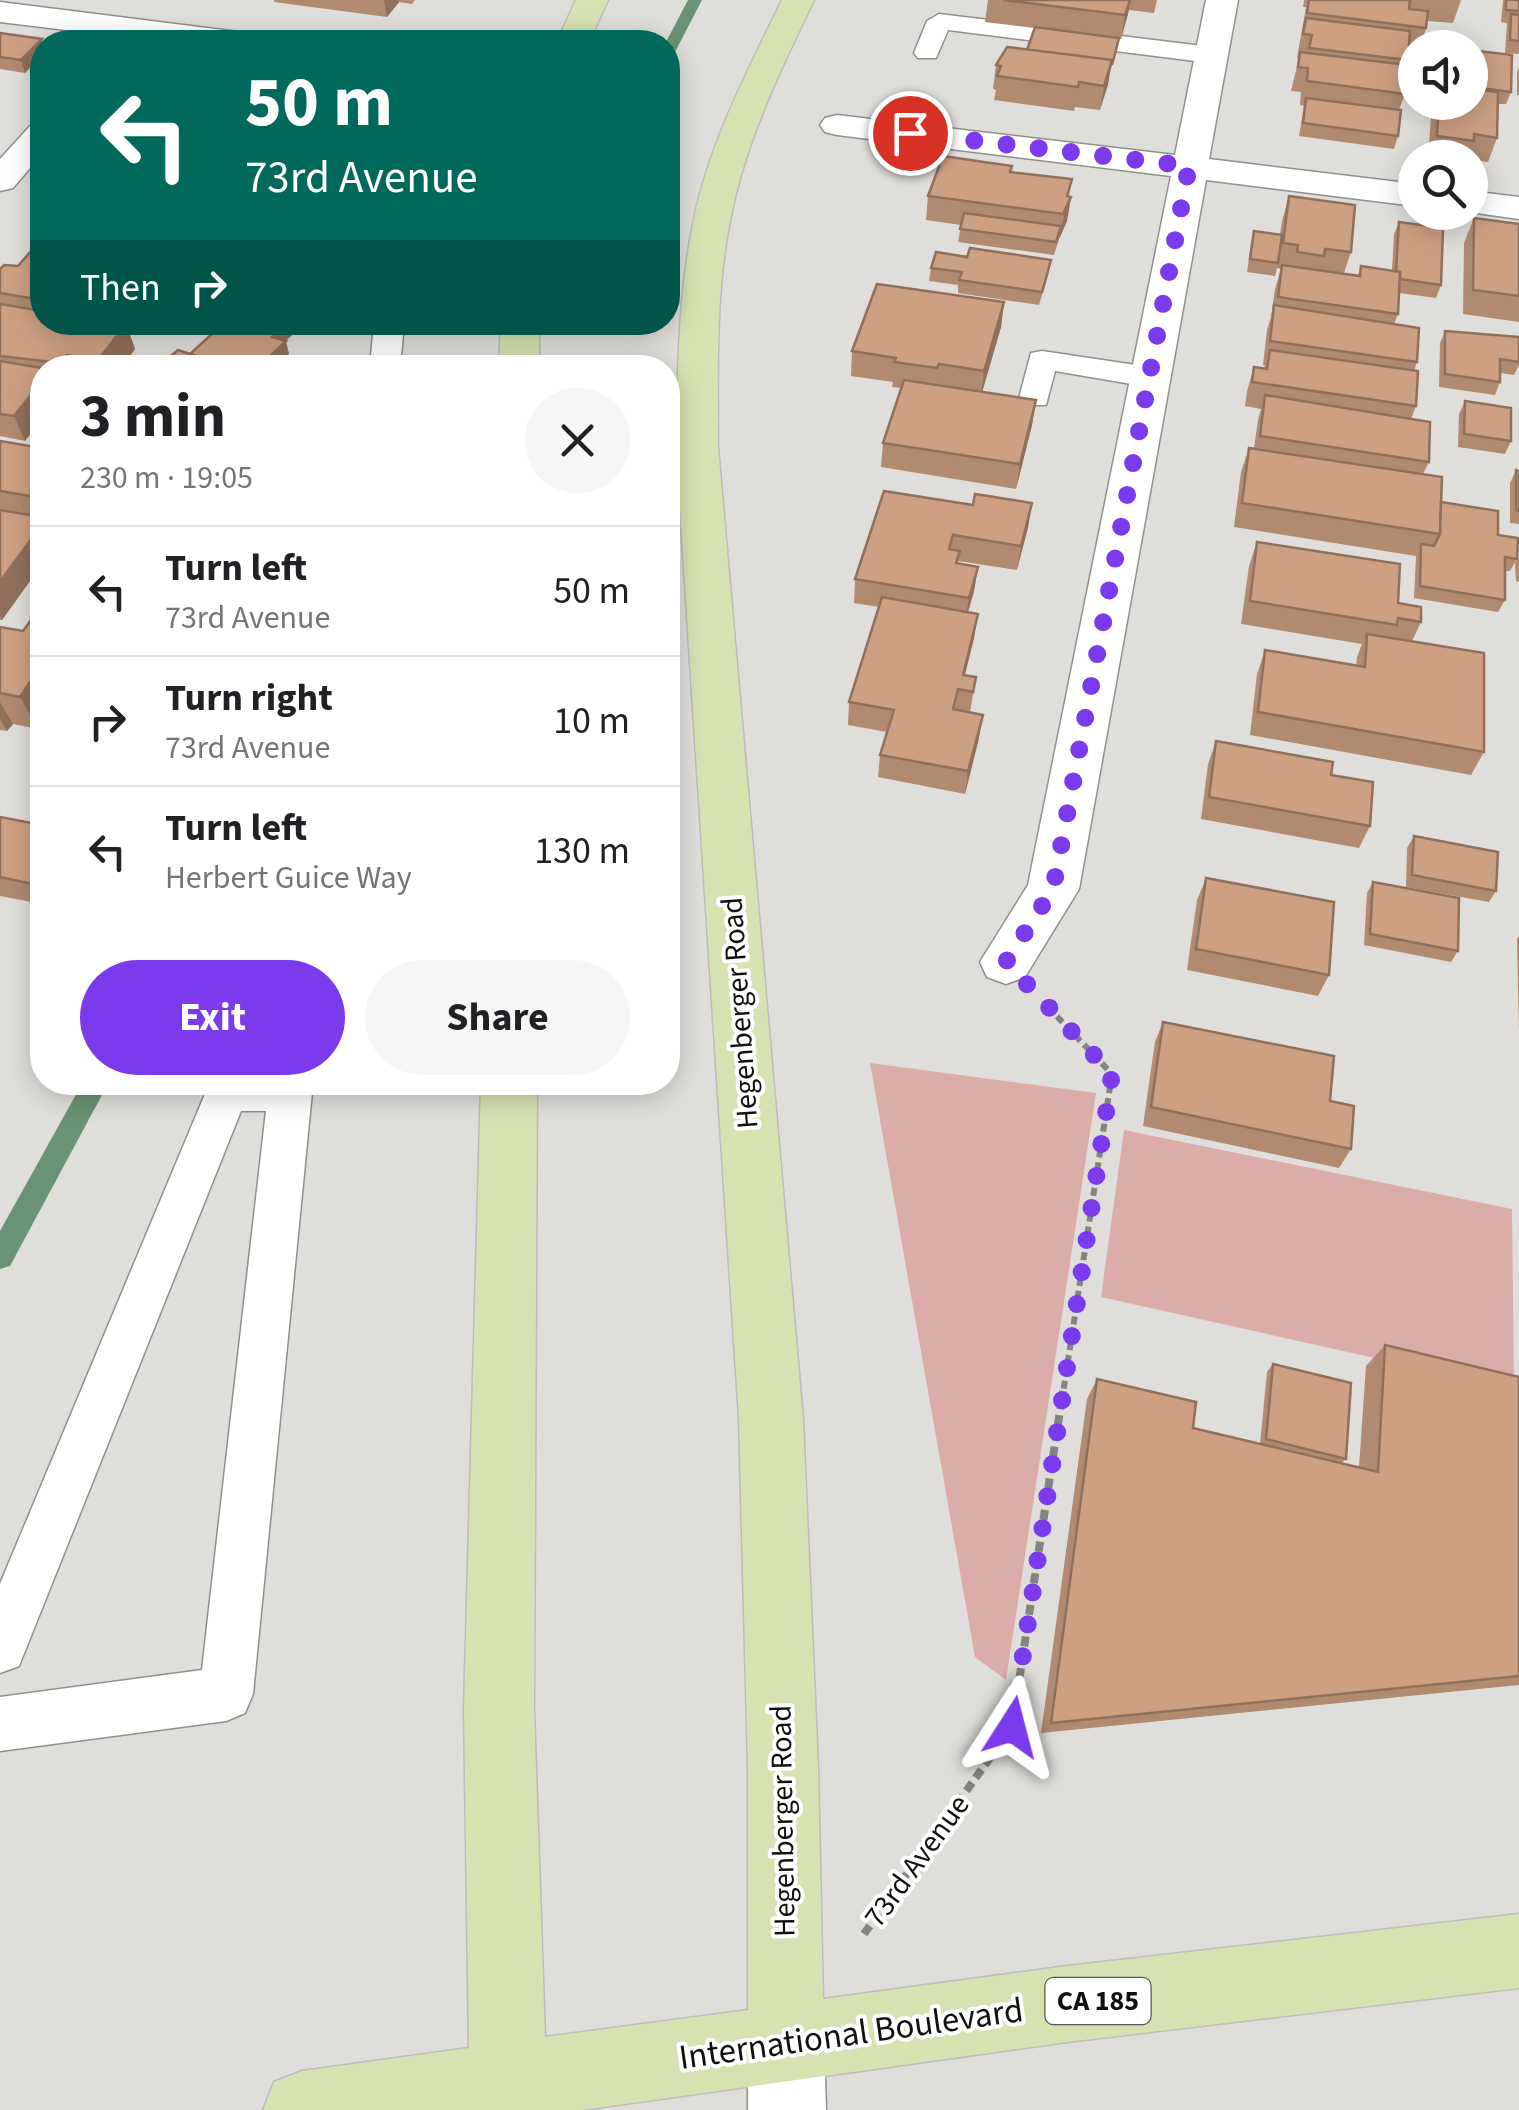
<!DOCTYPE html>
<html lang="en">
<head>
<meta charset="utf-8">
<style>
	body { margin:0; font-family:"Source Sans 3",sans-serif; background:#f6f6f6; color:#202124; height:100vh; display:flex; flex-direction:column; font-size:38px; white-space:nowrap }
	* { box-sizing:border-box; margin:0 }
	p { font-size:32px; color:#757577 }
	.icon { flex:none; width:55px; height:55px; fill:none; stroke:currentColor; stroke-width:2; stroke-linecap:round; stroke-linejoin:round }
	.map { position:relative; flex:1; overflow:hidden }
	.drawer { position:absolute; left:30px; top:355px; width:650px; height:740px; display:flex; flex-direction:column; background:#fff; border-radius:40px; box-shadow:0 5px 25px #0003 }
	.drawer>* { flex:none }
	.top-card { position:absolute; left:30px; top:30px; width:650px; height:305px; border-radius:40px; box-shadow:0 5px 25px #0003; background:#00695c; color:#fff; overflow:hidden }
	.controls { position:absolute; left:1398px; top:30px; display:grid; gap:20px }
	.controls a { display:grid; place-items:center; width:90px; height:90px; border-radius:50%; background:#fff; box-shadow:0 5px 25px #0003; font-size:50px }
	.pin { position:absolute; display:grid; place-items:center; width:85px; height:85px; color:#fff; margin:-42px; border:5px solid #fff; border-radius:50%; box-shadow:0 2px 10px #0007 }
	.me { position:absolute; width:110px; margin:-55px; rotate:9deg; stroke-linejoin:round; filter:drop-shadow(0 0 8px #0008) }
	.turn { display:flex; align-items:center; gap:35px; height:210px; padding:0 50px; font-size:45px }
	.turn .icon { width:130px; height:130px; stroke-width:2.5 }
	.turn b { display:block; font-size:70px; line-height:85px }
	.then { display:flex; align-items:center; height:95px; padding:0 50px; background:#0003; gap:20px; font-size:38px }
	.round { display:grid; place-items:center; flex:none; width:105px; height:105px; border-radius:52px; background:#f6f6f6 }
	.overview { display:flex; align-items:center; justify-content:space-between; height:170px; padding:0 50px }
	h1 { font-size:60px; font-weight:700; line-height:75px }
	.action { display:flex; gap:20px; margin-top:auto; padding:20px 50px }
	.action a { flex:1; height:115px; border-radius:60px; background:#7c3aed; color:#fff; font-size:40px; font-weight:700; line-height:115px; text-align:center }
	.action a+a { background:#f6f6f6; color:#202124 }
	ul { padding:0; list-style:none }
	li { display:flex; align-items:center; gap:30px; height:130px; padding:0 50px; border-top:2px solid #e0e0e0 }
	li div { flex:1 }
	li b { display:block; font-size:38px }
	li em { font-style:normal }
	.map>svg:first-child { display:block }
	.green { fill:#dcaca9 }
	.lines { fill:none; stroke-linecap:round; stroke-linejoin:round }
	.stream { fill:#699473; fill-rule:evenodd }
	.service-casing { stroke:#918f8b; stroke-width:3 }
	.minor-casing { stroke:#918f8b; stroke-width:3 }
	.secondary-casing { stroke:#918f8b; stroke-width:3 }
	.primary-casing { stroke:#bcbcbc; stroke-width:3 }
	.path-far1 { stroke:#858381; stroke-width:6; stroke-dasharray:8 5; stroke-linecap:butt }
	.path { stroke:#858381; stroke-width:8; stroke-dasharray:10 6; stroke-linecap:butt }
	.service { fill:#fff; fill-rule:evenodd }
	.minor { fill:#fff; fill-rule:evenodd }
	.secondary { fill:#fff; fill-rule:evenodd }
	.primary { fill:#d6e2b0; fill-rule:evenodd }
	.wall { fill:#b18a70 }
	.shaded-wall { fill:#90705b }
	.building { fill:#cea082; stroke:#90705b; stroke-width:2.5 }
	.route { stroke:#7c3aed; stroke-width:18; stroke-dasharray:0 32.4 }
	.labels { text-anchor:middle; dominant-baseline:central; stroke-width:8; stroke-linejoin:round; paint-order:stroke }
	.shield { fill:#fff; stroke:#585857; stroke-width:2.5 }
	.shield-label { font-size:28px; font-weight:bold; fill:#11100f }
	.street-label { font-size:30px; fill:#11100f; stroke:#fff }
	.near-street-label { font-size:35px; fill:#11100f; stroke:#fff }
</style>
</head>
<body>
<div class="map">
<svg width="1519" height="2110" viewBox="0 0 1519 2110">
	<rect width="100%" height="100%" fill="#e0deda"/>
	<g class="green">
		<path d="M 870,1063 L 1096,1093 L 1006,1680 L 975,1657 Z"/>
		<path d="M 1124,1130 L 1512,1209 L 1514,1389 L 1101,1297 Z"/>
	</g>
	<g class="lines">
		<g class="stream">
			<path d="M 688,0 L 702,0 L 675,52 L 668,56 L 666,42 Z"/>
			<path d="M 83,1082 L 109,1082 L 10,1266 L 0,1269 L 0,1231 Z"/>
		</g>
		<defs>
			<g id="service">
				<path d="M 939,14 L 1211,47 L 1224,55 L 1211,63 L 948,30 L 936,58 L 918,58 L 914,53 L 927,21 Z"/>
				<path d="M 374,322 L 404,322 L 400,368 L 370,368 Z"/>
				<path d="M 1042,351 L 1149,367 L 1160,370 L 1164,377 L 1160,384 L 1149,387 L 1055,371 L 1046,405 L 1024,405 L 1019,398 L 1031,353 Z"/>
				<path d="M 210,1082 L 307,1082 L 312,1092 L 253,1694 L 245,1713 L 226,1721 L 0,1751 L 0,1697 L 202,1670 L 266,1111 L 241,1111 L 19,1666 L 0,1673 L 0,1584 Z"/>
			</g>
			<g id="minor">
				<path d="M 1206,0 L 1238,0 L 1209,159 L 1415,184 L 1415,206 L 1206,180 L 1079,889 L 1025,977 L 1006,984 L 987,977 L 980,962 L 1028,885 L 1171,176 L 837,135 L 825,132 L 820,125 L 825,118 L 837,115 L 1175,155 Z"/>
				<path d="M 0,2 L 239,32 L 251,35 L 255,42 L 166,42 L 0,22 Z"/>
				<path d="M 42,123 L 42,154 L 13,188 L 0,191 L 0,159 L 30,126 Z"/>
				<path d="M 1470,191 L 1519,197 L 1519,219 L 1469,212 Z"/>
			</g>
			<path id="secondary" d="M 786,2005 L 813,2016 L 824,2043 L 826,2110 L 748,2110 L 748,2043 L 759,2016 Z"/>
			<g id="primary">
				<path d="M 576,0 L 608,0 L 589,42 L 557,42 Z"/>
				<path d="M 782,0 L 814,0 C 781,69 746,140 731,216 C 715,292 718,370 718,447 L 803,1419 L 818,1767 L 823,1999 L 1067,1966 L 1519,1914 L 1519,1988 L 1067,2042 L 582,2110 L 263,2110 L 274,2082 L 302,2071 L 469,2048 L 464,1709 L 481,1082 L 537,1082 L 534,1709 L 545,2037 L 748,2010 L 748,1767 L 739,1419 L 676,447 C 678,371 678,294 694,219 C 710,142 748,70 782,0 Z"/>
				<path d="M 501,322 L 539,322 L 539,368 L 499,368 Z"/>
			</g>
		</defs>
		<use href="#service" class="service-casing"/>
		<use href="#minor" class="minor-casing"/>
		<use href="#secondary" class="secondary-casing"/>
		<use href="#primary" class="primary-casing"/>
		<path class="path-far1" d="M 1048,1007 L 1112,1074 L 1063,1393"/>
		<path class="path" d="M 864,1934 L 1012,1727 L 1063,1391"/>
		<use href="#service" class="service"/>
		<use href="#minor" class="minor"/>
		<use href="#secondary" class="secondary"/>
		<use href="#primary" class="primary"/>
	</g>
	<g class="wall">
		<path d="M 274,0 L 415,0 L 412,4 L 399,2 L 387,17 L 274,2 Z"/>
		<path d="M 988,0 L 1157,0 L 1154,13 L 1129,10 L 1121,39 L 1119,39 L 1100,110 L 1075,107 L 1074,111 L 994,100 L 996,90 L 993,89 L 996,65 L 1027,50 L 1035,28 L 985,22 Z"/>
		<path d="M 1304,0 L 1461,0 L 1453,23 L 1427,21 L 1426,28 L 1420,48 L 1415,48 L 1415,52 L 1409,51 L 1405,94 L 1399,110 L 1398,136 L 1394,149 L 1299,136 L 1304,106 L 1300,105 L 1301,92 L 1291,91 L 1299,58 L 1297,58 L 1306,7 L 1303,7 Z"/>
		<path d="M 1503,0 L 1519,0 L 1519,54 L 1505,53 L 1507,23 L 1501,22 Z"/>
		<path d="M 0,33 L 43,42 L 25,73 L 0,69 Z"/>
		<path d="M 1470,50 L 1511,92 L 1506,104 L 1498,104 L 1497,138 L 1488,162 L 1470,160 L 1470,158 L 1428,158 L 1432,103 L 1470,102 L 1473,89 L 1476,89 L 1476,79 L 1470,78 Z"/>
		<path d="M 1519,68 L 1519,95 L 1517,95 L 1517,72 Z"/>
		<path d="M 1012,172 L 1071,197 L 1067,221 L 1059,239 L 1054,255 L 958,242 L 961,225 L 926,220 L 928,196 Z"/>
		<path d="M 1289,196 L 1351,252 L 1344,273 L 1358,275 L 1361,266 L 1392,270 L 1394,234 L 1399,222 L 1441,285 L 1436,298 L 1399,293 L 1398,314 L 1394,324 L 1417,362 L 1414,371 L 1416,406 L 1411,419 L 1429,462 L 1423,474 L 1441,502 L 1498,535 L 1517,559 L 1510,571 L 1505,571 L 1505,600 L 1498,612 L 1414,598 L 1416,556 L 1234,527 L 1241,472 L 1249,448 L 1254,448 L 1258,420 L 1261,409 L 1245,406 L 1247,391 L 1254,367 L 1264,368 L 1265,366 L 1263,365 L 1267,330 L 1271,317 L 1275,289 L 1281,269 L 1277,268 L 1275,276 L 1247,272 L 1251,244 L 1254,231 L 1280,234 L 1282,221 Z"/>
		<path d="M 1474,218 L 1519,224 L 1519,322 L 1463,314 L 1464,243 Z"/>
		<path d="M 42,253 L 42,322 L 126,324 L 135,349 L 121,368 L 42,368 L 25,441 L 0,436 L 0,269 L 18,266 Z"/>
		<path d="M 931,268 L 1049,272 L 1039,305 L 958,293 L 958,285 L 929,281 Z"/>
		<path d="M 1004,302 L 1001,327 L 982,392 L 1036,400 L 1032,425 L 1016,489 L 881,467 L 883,443 L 901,388 L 892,387 L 893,382 L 851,376 L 852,351 Z"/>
		<path d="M 213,322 L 306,322 L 285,341 L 289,354 L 190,354 L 216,331 Z"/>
		<path d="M 1445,331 L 1519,337 L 1519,365 L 1514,375 L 1500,373 L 1500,382 L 1495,395 L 1439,387 L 1440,343 Z"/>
		<path d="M 1465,401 L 1511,441 L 1505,454 L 1458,447 L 1459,414 Z"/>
		<path d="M 0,441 L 42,448 L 42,564 L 2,620 L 0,620 Z"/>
		<path d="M 1516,470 L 1519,471 L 1519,524 L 1510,523 L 1510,483 Z"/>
		<path d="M 1032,503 L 1017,570 L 958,561 L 958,563 L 978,567 L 974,591 L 968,612 L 974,638 L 965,675 L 976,677 L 970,712 L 979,738 L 965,794 L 878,777 L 880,755 L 887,732 L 848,725 L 849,702 L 879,607 L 854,603 L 855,579 L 973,505 Z"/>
		<path d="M 1257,542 L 1398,603 L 1421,622 L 1412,641 L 1484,752 L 1471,775 L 1250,735 L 1257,674 L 1265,650 L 1356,665 L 1357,657 L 1362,644 L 1241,624 L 1249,566 Z"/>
		<path d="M 1519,557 L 1519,582 L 1516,581 L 1515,563 Z"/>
		<path d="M 42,618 L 42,722 L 38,729 L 13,724 L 7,731 L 0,730 L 0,627 L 23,631 Z"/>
		<path d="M 1216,741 L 1331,775 L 1370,826 L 1359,848 L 1201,819 L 1208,764 Z"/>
		<path d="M 0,817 L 42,825 L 42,904 L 0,896 Z"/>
		<path d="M 1414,836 L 1496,891 L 1489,902 L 1406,887 L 1407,848 Z"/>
		<path d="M 1206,878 L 1329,975 L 1318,996 L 1187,970 L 1197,900 Z"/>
		<path d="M 1373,882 L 1458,951 L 1451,962 L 1364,945 L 1367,893 Z"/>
		<path d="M 1519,936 L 1519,1032 L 1517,939 Z"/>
		<path d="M 1163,1022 L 1330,1101 L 1351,1149 L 1339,1168 L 1143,1126 L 1155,1042 Z"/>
		<path d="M 1385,1345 L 1519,1377 L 1519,1685 L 1041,1733 L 1087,1399 L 1097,1379 L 1193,1428 L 1260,1444 L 1267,1372 L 1273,1364 L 1346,1459 L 1341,1463 L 1359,1467 L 1366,1366 Z"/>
	</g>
	<g class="shaded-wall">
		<path d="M 384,0 L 398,0 L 399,2 L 387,17 Z"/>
		<path d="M 1130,0 L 1128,14 L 1121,39 L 1125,15 Z"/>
		<path d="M 42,39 L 42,56 L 25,73 L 21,60 Z"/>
		<path d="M 1112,60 L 1108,85 L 1100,110 L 1104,86 Z"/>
		<path d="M 1072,179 L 1067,206 L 1071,197 L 1067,221 L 1059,239 Z"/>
		<path d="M 1004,302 L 1001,327 L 981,396 L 984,371 Z"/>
		<path d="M 288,322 L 306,322 L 276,350 L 272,337 Z"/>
		<path d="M 126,324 L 135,349 L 121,368 L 101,368 L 98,360 Z"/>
		<path d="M 286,341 L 289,354 L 275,368 L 258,368 Z"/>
		<path d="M 67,355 L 72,368 L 62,368 L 60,363 Z"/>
		<path d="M 42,381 L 42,419 L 25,441 L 14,416 Z"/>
		<path d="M 1036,400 L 1032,425 L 1016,489 L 1020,464 Z"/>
		<path d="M 1032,503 L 1028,528 L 1017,570 L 1021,546 Z"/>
		<path d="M 42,524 L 42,564 L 2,620 L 0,616 L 0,582 Z"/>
		<path d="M 978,567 L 974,591 L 965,622 L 969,598 Z"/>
		<path d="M 978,614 L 974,638 L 961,690 L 963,675 Z"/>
		<path d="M 42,664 L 42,722 L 38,729 L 20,697 Z"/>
		<path d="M 0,702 L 13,724 L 7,731 L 0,719 Z"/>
		<path d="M 983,715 L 979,738 L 965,794 L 968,771 Z"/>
	</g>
	<g class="building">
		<path d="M 1003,0 L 1130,0 L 1125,15 Z"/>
		<path d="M 1309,0 L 1410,0 L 1409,9 L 1428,11 L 1426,28 L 1307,13 Z"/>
		<path d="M 1506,0 L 1519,0 L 1519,11 L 1506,10 Z"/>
		<path d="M 1511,14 L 1519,15 L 1519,41 L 1510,40 Z"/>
		<path d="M 1306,18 L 1410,31 L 1408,60 L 1309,48 L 1312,35 L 1303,34 Z"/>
		<path d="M 1035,27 L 1119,38 L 1112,65 L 1112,60 L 1027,50 Z"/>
		<path d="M 0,33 L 42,39 L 21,60 L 0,57 Z"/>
		<path d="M 1007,47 L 1112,60 L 1104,86 L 1079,82 L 1078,87 L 997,76 L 1001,66 L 996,65 Z"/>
		<path d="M 1470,50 L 1512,55 L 1511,92 L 1480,88 L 1481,66 L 1470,65 Z"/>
		<path d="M 1300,52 L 1407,65 L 1405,94 L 1307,81 L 1308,68 L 1298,67 Z"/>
		<path d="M 1470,82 L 1473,82 L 1473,89 L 1498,92 L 1497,138 L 1474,134 L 1474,141 L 1437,136 L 1439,102 L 1470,102 Z"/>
		<path d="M 1306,98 L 1401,110 L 1398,136 L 1303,123 Z"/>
		<path d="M 943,156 L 1012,166 L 1010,172 L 1072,179 L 1067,196 L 1071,197 L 1063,214 L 928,196 Z"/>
		<path d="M 1289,196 L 1355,205 L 1351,252 L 1325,249 L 1324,256 L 1297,252 L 1298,245 L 1283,243 Z"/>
		<path d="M 964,213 L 1061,226 L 1056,242 L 960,229 Z"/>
		<path d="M 1474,218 L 1519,224 L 1519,296 L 1473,290 Z"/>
		<path d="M 1399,222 L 1443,228 L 1441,285 L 1400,279 L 1400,272 L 1396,271 Z"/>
		<path d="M 1254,231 L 1282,235 L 1278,263 L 1250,259 Z"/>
		<path d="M 970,248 L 1051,260 L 1042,292 L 959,280 L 962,272 L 931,268 L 936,252 L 967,257 Z"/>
		<path d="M 31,251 L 42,253 L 42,300 L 0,293 L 0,269 L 4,265 L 18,266 Z"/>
		<path d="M 1282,265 L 1360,276 L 1361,266 L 1400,272 L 1398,314 L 1278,297 Z"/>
		<path d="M 877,284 L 1004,302 L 984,371 L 939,364 L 937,368 L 894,362 L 896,358 L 852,351 Z"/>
		<path d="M 0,304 L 42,311 L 42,322 L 114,322 L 126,324 L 98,360 L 67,355 L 60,363 L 0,356 Z"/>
		<path d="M 1274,305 L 1419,328 L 1417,362 L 1270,341 Z"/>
		<path d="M 225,322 L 288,322 L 272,337 L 286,341 L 258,368 L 232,368 L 190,354 Z"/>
		<path d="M 1445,331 L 1519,337 L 1519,362 L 1500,359 L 1500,382 L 1445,374 Z"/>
		<path d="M 178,350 L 232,368 L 157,368 Z"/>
		<path d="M 1270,350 L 1418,371 L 1416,406 L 1252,382 L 1254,367 L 1267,369 Z"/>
		<path d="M 0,361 L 42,368 L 42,381 L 14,416 L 0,414 Z"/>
		<path d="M 904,380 L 1036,400 L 1020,464 L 883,443 Z"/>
		<path d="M 1265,395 L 1430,422 L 1429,462 L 1260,436 Z"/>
		<path d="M 1465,401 L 1511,408 L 1511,441 L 1464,434 Z"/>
		<path d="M 0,441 L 42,448 L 42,498 L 0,491 Z"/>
		<path d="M 1249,448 L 1442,477 L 1440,534 L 1242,503 Z"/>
		<path d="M 1516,470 L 1519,471 L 1519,511 L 1516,510 Z"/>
		<path d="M 884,491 L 973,505 L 975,494 L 1032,503 L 1021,546 L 953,535 L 949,549 L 960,551 L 956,563 L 978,567 L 969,598 L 855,579 Z"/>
		<path d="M 1441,502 L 1498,511 L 1498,535 L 1518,538 L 1517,559 L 1505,557 L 1505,600 L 1420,586 L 1421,544 L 1434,546 L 1440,534 Z"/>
		<path d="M 0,510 L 42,517 L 42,524 L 0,582 Z"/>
		<path d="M 1257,542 L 1400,564 L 1398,603 L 1421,607 L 1421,622 L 1398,618 L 1397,625 L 1250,601 Z"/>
		<path d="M 882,597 L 978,614 L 963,675 L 976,677 L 973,692 L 958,689 L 953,709 L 983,715 L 968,771 L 880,755 L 894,710 L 849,702 Z"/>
		<path d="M 34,616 L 42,618 L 42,664 L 20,697 L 0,693 L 0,627 L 23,631 Z"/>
		<path d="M 1367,634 L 1484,653 L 1484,752 L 1258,712 L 1265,650 L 1365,667 Z"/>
		<path d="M 1216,741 L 1333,762 L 1331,775 L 1373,782 L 1370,826 L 1209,797 Z"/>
		<path d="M 0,817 L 42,825 L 42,886 L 0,877 Z"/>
		<path d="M 1414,836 L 1498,852 L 1496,891 L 1412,875 Z"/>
		<path d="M 1206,878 L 1334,902 L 1329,975 L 1196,949 Z"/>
		<path d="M 1373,882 L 1459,898 L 1458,951 L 1370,934 Z"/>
		<path d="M 1163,1022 L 1334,1056 L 1330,1101 L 1354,1106 L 1351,1149 L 1151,1107 Z"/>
		<path d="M 1385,1345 L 1519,1377 L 1519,1676 L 1051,1723 L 1097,1379 L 1196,1402 L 1193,1428 L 1378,1472 Z"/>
		<path d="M 1273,1364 L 1351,1383 L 1346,1459 L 1266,1439 Z"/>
	</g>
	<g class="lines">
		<path class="route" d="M 910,133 L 1189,166 L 1053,889 L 1006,962 L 1112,1074 L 1012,1727"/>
	</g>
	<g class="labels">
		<rect class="shield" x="1045.5" y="1978" width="105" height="46" rx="8"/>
		<g class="shield-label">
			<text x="1098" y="2001">CA 185</text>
		</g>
		<g class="street-label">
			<text transform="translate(740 1013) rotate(-94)">Hegenberger Road</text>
			<text transform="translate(783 1821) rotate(-91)">Hegenberger Road</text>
			<text transform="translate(917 1861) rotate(-54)">73rd Avenue</text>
		</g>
		<g class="near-street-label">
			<text transform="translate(851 2034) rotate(-8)">International Boulevard</text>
		</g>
	</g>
</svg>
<div class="controls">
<a><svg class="icon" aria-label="sound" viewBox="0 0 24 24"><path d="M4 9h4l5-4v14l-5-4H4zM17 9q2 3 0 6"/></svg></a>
<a><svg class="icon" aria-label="search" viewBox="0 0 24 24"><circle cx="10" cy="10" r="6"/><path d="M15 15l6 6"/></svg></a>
</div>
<div class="pin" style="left:910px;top:133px;background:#d93025"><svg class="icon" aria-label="arrive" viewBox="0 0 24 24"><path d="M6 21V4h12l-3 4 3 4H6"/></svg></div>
<svg class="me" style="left:1012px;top:1727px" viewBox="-20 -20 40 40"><path d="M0-17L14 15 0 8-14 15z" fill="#7c3aed" stroke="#fff" stroke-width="4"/></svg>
<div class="top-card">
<div class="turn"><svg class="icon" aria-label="left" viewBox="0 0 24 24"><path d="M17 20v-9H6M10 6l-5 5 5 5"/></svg><div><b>50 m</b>73rd Avenue</div></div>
<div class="then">Then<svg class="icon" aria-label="right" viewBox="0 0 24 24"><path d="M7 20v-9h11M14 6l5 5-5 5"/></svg></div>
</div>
<section class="drawer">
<div class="overview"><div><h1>3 min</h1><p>230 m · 19:05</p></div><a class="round"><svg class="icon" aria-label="close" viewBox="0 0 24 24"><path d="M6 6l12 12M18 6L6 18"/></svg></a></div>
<ul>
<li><svg class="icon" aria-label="left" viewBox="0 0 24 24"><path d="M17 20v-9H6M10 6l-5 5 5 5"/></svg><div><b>Turn left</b><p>73rd Avenue</p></div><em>50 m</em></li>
<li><svg class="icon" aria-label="right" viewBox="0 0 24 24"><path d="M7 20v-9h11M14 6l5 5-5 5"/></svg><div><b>Turn right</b><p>73rd Avenue</p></div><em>10 m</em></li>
<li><svg class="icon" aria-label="left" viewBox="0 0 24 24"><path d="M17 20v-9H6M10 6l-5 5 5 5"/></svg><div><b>Turn left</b><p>Herbert Guice Way</p></div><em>130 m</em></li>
</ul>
<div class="action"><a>Exit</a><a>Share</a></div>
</section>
</div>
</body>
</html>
